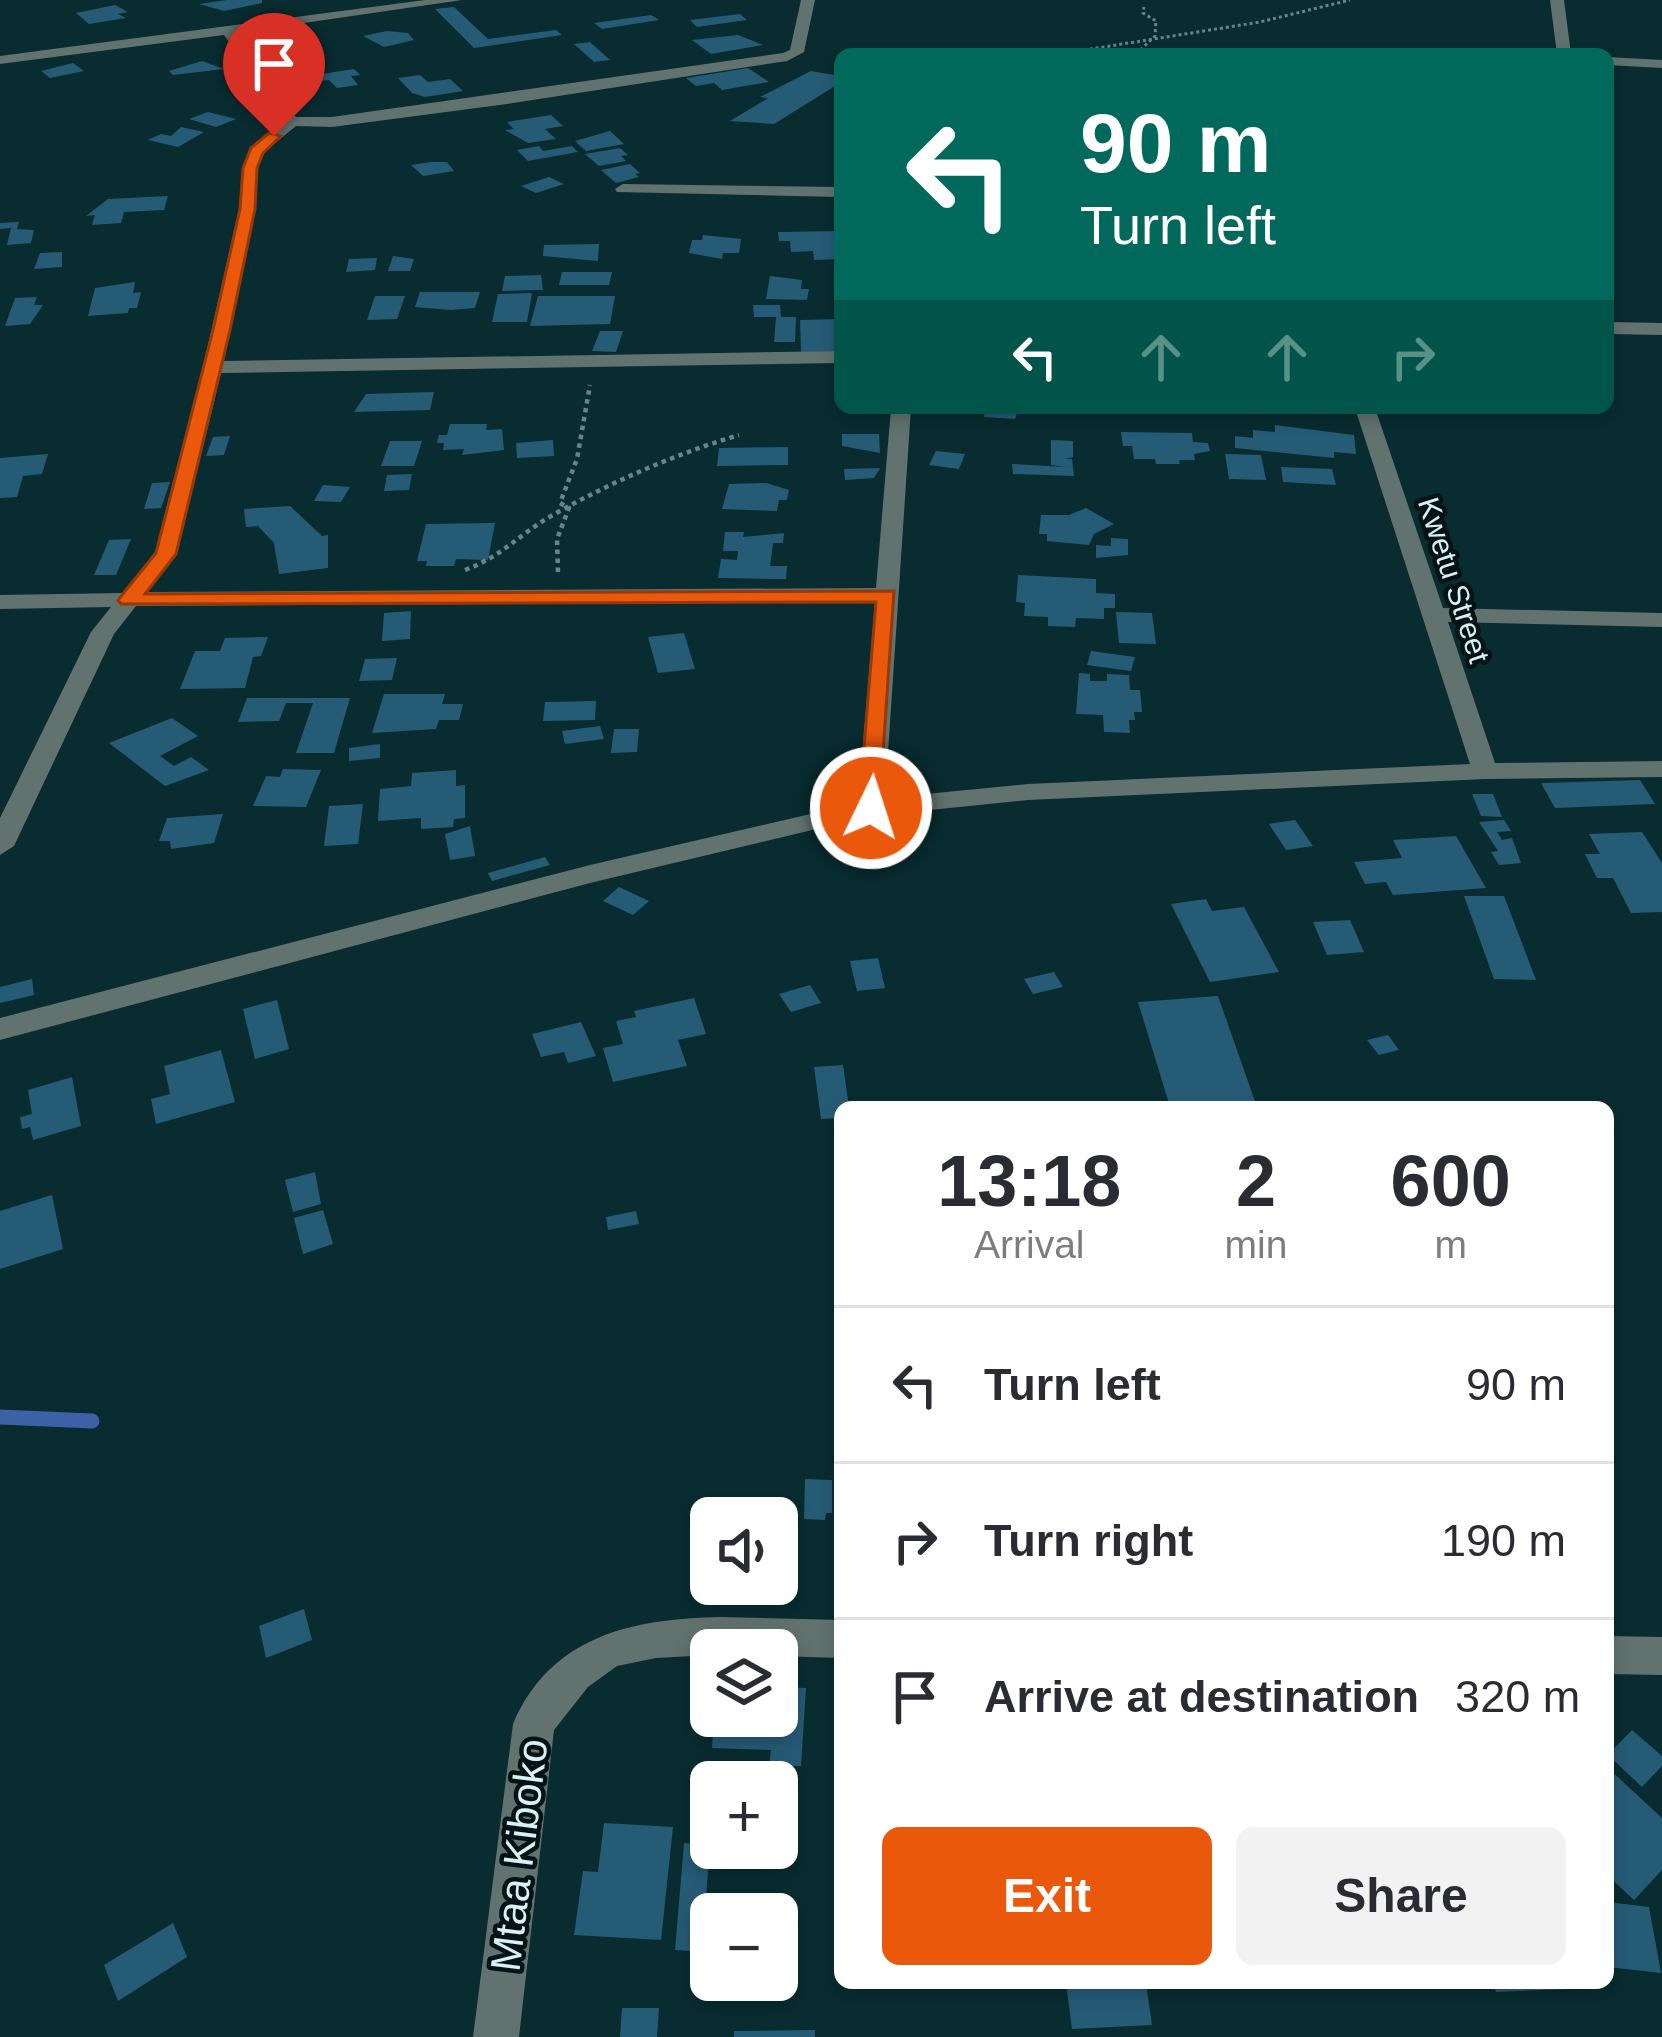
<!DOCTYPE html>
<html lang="en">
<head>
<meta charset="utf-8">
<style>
	body { margin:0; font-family:Arial,sans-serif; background:#f2f2f3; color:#2b2b33; height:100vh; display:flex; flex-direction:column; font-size:45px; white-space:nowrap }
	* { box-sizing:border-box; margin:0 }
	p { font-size:39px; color:#7c7c81 }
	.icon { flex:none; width:66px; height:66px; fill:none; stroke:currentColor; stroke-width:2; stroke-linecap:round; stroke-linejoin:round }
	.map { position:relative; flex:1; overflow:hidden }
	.side { position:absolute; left:834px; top:1101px; width:780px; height:888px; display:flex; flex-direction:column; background:#fff; border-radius:18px; box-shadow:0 6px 18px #0003 }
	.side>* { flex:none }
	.banner { position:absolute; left:834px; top:48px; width:780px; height:366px; border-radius:18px; box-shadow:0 6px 18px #0003; background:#00695c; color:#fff; overflow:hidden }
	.buttons { position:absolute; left:690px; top:1497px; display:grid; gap:24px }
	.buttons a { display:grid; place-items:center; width:108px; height:108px; border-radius:18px; background:#fff; box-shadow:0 6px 18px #0003; font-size:60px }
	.pin { position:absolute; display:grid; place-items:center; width:102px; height:102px; color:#fff; margin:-123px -51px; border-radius:50% 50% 50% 0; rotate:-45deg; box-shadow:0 0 12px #0007 }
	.pin .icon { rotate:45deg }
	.me { position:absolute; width:132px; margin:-66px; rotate:4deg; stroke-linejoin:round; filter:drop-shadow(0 0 9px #0008) }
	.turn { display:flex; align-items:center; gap:42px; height:252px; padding:0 48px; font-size:54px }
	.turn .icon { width:156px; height:156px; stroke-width:2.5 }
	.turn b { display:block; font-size:84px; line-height:102px }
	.lanes { display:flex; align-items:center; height:114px; padding:0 48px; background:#0003; justify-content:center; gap:60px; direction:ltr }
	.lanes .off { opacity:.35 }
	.eta { display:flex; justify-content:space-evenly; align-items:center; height:204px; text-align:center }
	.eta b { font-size:72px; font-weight:600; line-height:84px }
	.button { display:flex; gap:24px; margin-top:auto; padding:24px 48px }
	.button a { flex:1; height:138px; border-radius:18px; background:#ea580c; color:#fff; font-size:48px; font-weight:600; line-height:138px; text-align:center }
	.button a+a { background:#f2f2f3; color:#2b2b33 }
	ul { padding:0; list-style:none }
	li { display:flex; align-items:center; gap:36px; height:156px; padding:0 48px; border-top:3px solid #e1e1e2 }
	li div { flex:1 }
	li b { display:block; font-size:45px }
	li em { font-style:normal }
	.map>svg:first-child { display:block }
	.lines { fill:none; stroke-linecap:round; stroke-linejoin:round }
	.stream { stroke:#3c61a6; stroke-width:15 }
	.building { fill:#265b76 }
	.path-far1 { stroke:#68868a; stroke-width:3; stroke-dasharray:3 3; stroke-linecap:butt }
	.path { stroke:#68868a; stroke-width:4.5; stroke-dasharray:4.5 4.5; stroke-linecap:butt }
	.minor { fill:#62736f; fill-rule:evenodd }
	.route { fill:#ea580c; stroke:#983908; stroke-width:3 }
	.labels { text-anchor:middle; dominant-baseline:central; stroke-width:9; stroke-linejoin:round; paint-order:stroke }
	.far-street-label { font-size:30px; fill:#d9f0f4; stroke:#021215 }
	.near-street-label { font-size:42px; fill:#d9f0f4; stroke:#021215 }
</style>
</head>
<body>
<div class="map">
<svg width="1662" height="2037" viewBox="0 0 1662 2037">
	<rect width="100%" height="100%" fill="#082c30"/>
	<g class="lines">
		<path class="stream" d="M 0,1417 L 92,1421"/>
	</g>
	<g class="building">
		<path d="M 227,0 L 262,0 L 262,3 L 224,11 L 199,4 Z"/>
		<path d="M 115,5 L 128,12 L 118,14 L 126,18 L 89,24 L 76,13 Z"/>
		<path d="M 454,7 L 488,39 L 556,30 L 562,35 L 474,48 L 435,9 Z"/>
		<path d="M 740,14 L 747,20 L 697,27 L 690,20 Z"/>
		<path d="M 651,15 L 659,20 L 602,29 L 594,23 Z"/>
		<path d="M 387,31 L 408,33 L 414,40 L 384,47 L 363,36 Z"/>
		<path d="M 738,35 L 763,45 L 711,54 L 692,40 Z"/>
		<path d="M 590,42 L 610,60 L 594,62 L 574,44 Z"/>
		<path d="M 202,61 L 224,69 L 173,75 L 169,71 Z"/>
		<path d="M 73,63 L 84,71 L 50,78 L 41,71 Z"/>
		<path d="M 748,68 L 769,82 L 722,90 L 714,83 L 696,86 L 686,78 Z"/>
		<path d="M 354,69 L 360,75 L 351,76 L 358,85 L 337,88 L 329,80 L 314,82 L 309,76 Z"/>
		<path d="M 811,71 L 840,76 L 840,83 L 774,124 L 730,121 L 768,98 L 760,97 Z"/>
		<path d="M 420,75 L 428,82 L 450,79 L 463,91 L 425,97 L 412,93 L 398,78 Z"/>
		<path d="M 208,112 L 236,119 L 216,127 L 189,119 Z"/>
		<path d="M 551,115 L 563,126 L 545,129 L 556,139 L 528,143 L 505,130 L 514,129 L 507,122 Z"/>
		<path d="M 181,127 L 204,132 L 178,147 L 148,140 L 161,134 L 171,136 Z"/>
		<path d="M 610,131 L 624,144 L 586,151 L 575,141 Z"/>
		<path d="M 539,146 L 543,151 L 572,146 L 578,152 L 528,161 L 517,150 Z"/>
		<path d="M 620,148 L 628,155 L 621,156 L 626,161 L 599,166 L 585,154 Z"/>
		<path d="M 432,162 L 447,162 L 454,171 L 423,176 L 411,165 Z"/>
		<path d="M 630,164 L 640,173 L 635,174 L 639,177 L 616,183 L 601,170 Z"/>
		<path d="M 549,177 L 564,184 L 536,193 L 521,186 Z"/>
		<path d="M 168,196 L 164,210 L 124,212 L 121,223 L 92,225 L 95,215 L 86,216 L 108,199 Z"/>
		<path d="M 19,222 L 17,229 L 34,230 L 31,243 L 7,245 L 11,228 L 0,229 L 0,223 Z"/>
		<path d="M 840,231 L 840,259 L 814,260 L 813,251 L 791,252 L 790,241 L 779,241 L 778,232 Z"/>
		<path d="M 703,235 L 741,239 L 739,253 L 723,253 L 722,259 L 689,253 L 692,240 L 702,240 Z"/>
		<path d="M 599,244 L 598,261 L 543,256 L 544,245 Z"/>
		<path d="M 62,252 L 62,267 L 34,269 L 40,253 Z"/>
		<path d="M 393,256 L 414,259 L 410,271 L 388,271 Z"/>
		<path d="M 377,258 L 375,270 L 346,272 L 349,259 Z"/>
		<path d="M 562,272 L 612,272 L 609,285 L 559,285 Z"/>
		<path d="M 541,275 L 543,290 L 502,291 L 505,276 Z"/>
		<path d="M 770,276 L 802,280 L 801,289 L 809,289 L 807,300 L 766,299 Z"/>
		<path d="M 135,282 L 133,293 L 141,292 L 137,308 L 129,308 L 128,313 L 88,316 L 95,288 Z"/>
		<path d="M 420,292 L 480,292 L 475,308 L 451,310 L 415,307 Z"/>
		<path d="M 532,293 L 527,322 L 492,322 L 498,294 Z"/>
		<path d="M 375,296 L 405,296 L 397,319 L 367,320 Z"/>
		<path d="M 538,296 L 615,296 L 610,324 L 530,326 Z"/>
		<path d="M 37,297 L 34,305 L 43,305 L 30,324 L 5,326 L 15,298 Z"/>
		<path d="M 753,305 L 780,305 L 781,317 L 796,317 L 795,342 L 774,342 L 776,317 L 754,317 Z"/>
		<path d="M 840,319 L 840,351 L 801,352 L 800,320 Z"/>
		<path d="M 600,331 L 623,331 L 616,352 L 592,351 Z"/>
		<path d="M 434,392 L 430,410 L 354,412 L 366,394 Z"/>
		<path d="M 1019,408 L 1015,419 L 984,417 L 985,409 Z"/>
		<path d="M 450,424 L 487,424 L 486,430 L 502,429 L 504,450 L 462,455 L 464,449 L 443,450 L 444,443 L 437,443 L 439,435 L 447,435 Z"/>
		<path d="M 1275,425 L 1354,435 L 1356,454 L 1334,452 L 1334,458 L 1235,448 L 1235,436 L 1253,438 L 1253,430 L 1275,432 Z"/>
		<path d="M 1121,432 L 1192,433 L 1193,442 L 1208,443 L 1210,451 L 1194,454 L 1195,460 L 1179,460 L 1180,464 L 1156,464 L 1155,459 L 1134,459 L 1132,446 L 1123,446 Z"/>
		<path d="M 842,434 L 879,434 L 880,453 L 842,446 Z"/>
		<path d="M 230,436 L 224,455 L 206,456 L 213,437 Z"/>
		<path d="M 553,440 L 554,456 L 517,458 L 516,443 Z"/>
		<path d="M 1051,440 L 1073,441 L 1073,457 L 1065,459 L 1072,459 L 1074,476 L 1013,474 L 1012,464 L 1067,467 L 1051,465 Z"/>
		<path d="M 390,441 L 422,441 L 414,466 L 381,466 Z"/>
		<path d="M 788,447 L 788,465 L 717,466 L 719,448 Z"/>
		<path d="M 936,451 L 965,454 L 959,469 L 929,465 Z"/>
		<path d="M 48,454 L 42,474 L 23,476 L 17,497 L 0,498 L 0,458 Z"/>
		<path d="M 1225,454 L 1261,455 L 1266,480 L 1229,479 Z"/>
		<path d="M 1281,467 L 1332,469 L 1336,485 L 1283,482 Z"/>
		<path d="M 880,468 L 874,478 L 845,480 L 844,469 Z"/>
		<path d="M 412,474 L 409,490 L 384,491 L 387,475 Z"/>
		<path d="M 170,482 L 161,508 L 144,509 L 152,483 Z"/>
		<path d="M 766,483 L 789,490 L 787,500 L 779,500 L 777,511 L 722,509 L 729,484 Z"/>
		<path d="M 323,485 L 350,487 L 341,502 L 314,501 Z"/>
		<path d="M 290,506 L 322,536 L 328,535 L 328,568 L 279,574 L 274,543 L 258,526 L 246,527 L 244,509 Z"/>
		<path d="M 1086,508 L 1114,524 L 1094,534 L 1089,545 L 1047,541 L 1047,534 L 1039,534 L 1041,515 L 1069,515 Z"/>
		<path d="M 495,523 L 488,560 L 456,559 L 454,566 L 426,566 L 427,561 L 417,561 L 426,524 Z"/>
		<path d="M 725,532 L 744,532 L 743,537 L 784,533 L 783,543 L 773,543 L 770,566 L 787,566 L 786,579 L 718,578 L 721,559 L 737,560 L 738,551 L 723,551 Z"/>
		<path d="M 1111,538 L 1128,539 L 1128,555 L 1096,558 L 1096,545 L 1111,546 Z"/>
		<path d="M 131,539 L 116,575 L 94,575 L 109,540 Z"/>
		<path d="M 1018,575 L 1096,579 L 1096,593 L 1115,594 L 1115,608 L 1104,608 L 1104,619 L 1076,618 L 1075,627 L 1048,626 L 1048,617 L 1024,616 L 1025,603 L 1016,602 Z"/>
		<path d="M 411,611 L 410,639 L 382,641 L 384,613 Z"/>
		<path d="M 1116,612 L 1152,613 L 1156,644 L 1119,643 Z"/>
		<path d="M 684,633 L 695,669 L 658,673 L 648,637 Z"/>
		<path d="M 268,637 L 261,656 L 253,657 L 245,688 L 180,689 L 195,651 L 220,651 L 225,638 Z"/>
		<path d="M 1091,651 L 1135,657 L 1131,671 L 1087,665 Z"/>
		<path d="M 397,658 L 392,680 L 359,681 L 365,659 Z"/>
		<path d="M 1079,673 L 1090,674 L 1090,681 L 1107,681 L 1107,674 L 1129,675 L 1130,690 L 1140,690 L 1142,712 L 1134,712 L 1135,720 L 1129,720 L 1130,733 L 1104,732 L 1103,715 L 1076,714 Z"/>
		<path d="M 384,694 L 445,694 L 442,704 L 463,704 L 459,720 L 439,720 L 436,729 L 372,733 Z"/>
		<path d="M 247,698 L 350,698 L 334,753 L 296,753 L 313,703 L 286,703 L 279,721 L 238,722 Z"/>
		<path d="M 596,701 L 595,720 L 543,721 L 545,702 Z"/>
		<path d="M 172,718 L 198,736 L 160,756 L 174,766 L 191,757 L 209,770 L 165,786 L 109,743 Z"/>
		<path d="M 600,726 L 604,739 L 565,744 L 562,731 Z"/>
		<path d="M 614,729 L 639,729 L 637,752 L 611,753 Z"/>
		<path d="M 380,744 L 380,758 L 349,761 L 349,748 Z"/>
		<path d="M 283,769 L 321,770 L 306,807 L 253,806 L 266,776 L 280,777 Z"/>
		<path d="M 456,770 L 456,786 L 465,785 L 465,818 L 454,819 L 453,827 L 421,829 L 421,818 L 378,821 L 380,789 L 411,786 L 412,773 Z"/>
		<path d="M 1640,780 L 1655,804 L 1555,808 L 1541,783 Z"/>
		<path d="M 1472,794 L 1493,794 L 1502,817 L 1481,816 Z"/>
		<path d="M 363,804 L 358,844 L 324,846 L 329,806 Z"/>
		<path d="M 223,814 L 214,843 L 171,849 L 170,841 L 159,841 L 167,818 Z"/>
		<path d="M 1295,820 L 1313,846 L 1286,850 L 1269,824 Z"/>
		<path d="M 1504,820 L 1511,831 L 1497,832 L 1502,840 L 1512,838 L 1521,863 L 1499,865 L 1491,852 L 1498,851 L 1479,822 Z"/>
		<path d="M 470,826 L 475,856 L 450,860 L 445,834 Z"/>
		<path d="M 1642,832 L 1662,863 L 1662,912 L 1631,913 L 1613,878 L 1597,878 L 1585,854 L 1600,854 L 1589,834 Z"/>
		<path d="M 1456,836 L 1486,888 L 1393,895 L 1386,882 L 1365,884 L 1354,862 L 1402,858 L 1393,840 Z"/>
		<path d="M 545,857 L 550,865 L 492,881 L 488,873 Z"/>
		<path d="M 619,887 L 649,901 L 633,915 L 603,901 Z"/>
		<path d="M 1464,896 L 1504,896 L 1536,980 L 1494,979 Z"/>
		<path d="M 1206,899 L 1212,911 L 1244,907 L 1279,972 L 1210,982 L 1171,904 Z"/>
		<path d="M 1350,920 L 1364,952 L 1327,955 L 1313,922 Z"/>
		<path d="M 878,958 L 885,988 L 857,991 L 850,961 Z"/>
		<path d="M 1054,972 L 1063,987 L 1033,994 L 1024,979 Z"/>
		<path d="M 32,979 L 34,995 L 0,1003 L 0,987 Z"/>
		<path d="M 810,985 L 821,1003 L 791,1012 L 779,994 Z"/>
		<path d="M 1218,996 L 1257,1107 L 1170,1107 L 1138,1002 Z"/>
		<path d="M 694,998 L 706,1034 L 678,1040 L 687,1066 L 613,1082 L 603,1048 L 623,1044 L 616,1021 L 636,1017 L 634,1011 Z"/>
		<path d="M 277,1000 L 289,1049 L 255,1059 L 243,1009 Z"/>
		<path d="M 581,1022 L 596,1056 L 568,1063 L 564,1052 L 541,1057 L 532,1034 Z"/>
		<path d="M 1388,1035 L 1399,1050 L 1379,1055 L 1367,1040 Z"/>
		<path d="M 221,1050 L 235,1102 L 156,1124 L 151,1099 L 170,1094 L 164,1066 Z"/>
		<path d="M 843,1065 L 849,1107 L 840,1107 L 840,1118 L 821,1119 L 814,1067 Z"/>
		<path d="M 72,1077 L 81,1126 L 33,1140 L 30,1127 L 22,1129 L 20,1117 L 32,1114 L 28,1090 Z"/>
		<path d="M 315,1172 L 321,1204 L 293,1212 L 285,1180 Z"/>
		<path d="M 52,1195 L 63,1249 L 0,1269 L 0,1211 Z"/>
		<path d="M 323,1210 L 333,1244 L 303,1254 L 294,1218 Z"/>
		<path d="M 636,1211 L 639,1224 L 608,1230 L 606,1217 Z"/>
		<path d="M 805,1479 L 832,1480 L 832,1513 L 826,1513 L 825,1520 L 804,1519 Z"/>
		<path d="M 304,1609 L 312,1640 L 266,1658 L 259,1626 Z"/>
		<path d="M 777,1687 L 806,1688 L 801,1766 L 769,1765 L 771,1750 L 712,1748 L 714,1716 L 777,1716 Z"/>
		<path d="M 1632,1730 L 1662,1756 L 1662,1766 L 1642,1787 L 1608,1755 Z"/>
		<path d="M 1608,1768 L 1662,1818 L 1662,1870 L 1634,1900 L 1608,1876 Z"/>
		<path d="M 604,1823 L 673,1827 L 661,1940 L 574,1935 L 583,1871 L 598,1872 Z"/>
		<path d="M 684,1843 L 710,1844 L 702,1952 L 675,1950 Z"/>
		<path d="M 1608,1902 L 1649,1907 L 1661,1973 L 1608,1967 Z"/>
		<path d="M 173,1923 L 187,1957 L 118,2001 L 104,1965 Z"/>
		<path d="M 1066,1983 L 1146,1983 L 1152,2025 L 1072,2029 Z"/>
		<path d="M 1493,1983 L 1569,1983 L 1570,1989 L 1496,1992 Z"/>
		<path d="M 622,2008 L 659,2008 L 657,2037 L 620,2037 Z"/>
		<path d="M 815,2030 L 815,2037 L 734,2037 L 734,2031 Z"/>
	</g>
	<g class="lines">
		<g class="path-far1">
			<path d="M 1060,54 L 1260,22 L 1350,0"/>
			<path d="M 1136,54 L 1155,36 L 1156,21 L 1143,13 L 1144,7"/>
		</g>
		<g class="path">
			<path d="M 465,570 C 504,555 517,536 551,516 C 611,482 673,455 739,435"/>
			<path d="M 558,572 L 557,539 L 569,508 L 560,503 L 577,459 L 590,385"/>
		</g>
		<g class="minor">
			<path d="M 425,0 L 462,0 L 236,33 L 296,117 L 332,117 L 783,53 L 790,50 L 801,0 L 815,0 L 804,52 L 787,61 L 507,104 L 332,127 L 296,126 L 263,153 L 258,168 L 255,209 L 224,361 L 840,351 L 840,363 L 221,373 L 177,553 L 147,592 L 876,588 L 891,408 L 911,408 L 885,798 L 1028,784 L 1470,764 L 1355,408 L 1375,408 L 1443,608 L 1662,613 L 1662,627 L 1448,622 L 1495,763 L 1662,761 L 1662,777 L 1485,779 L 1028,800 L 871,816 L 590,883 L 0,1040 L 0,1018 L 590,865 L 858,803 L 875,602 L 136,606 L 114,634 L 14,846 L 0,855 L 0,818 L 91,632 L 111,607 L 0,609 L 0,595 L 122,593 L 155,552 L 203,367 L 239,209 L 242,168 L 250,148 L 284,120 L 224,35 L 0,64 L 0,56 Z"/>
			<path d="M 1550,0 L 1564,0 L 1571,54 L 1557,54 Z"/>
			<path d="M 1608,57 L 1662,60 L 1662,68 L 1608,65 Z"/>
			<path d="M 623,184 L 840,187 L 840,197 L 617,192 L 615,189 Z"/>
			<path d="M 1608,322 L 1662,323 L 1662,335 L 1608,334 Z"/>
			<path d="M 720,1617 L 840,1620 L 840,1658 L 777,1656 L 777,1650 L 711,1650 L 711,1655 L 656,1658 L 617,1666 L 588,1687 L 554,1730 L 519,2037 L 473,2037 L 513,1724 C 551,1635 633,1619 720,1617 Z"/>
			<path d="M 1608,1636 L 1662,1637 L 1662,1675 L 1608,1674 Z"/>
		</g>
	</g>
	<path class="route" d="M 269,133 L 281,136 L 263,153 L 257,168 L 255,209 L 230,330 L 176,554 L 145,594 L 894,591 L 879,813 L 862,813 L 859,808 L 876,602 L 121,604 L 118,600 L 156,553 L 213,330 L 240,209 L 243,168 L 251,148 Z"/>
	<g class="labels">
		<g class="far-street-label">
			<text transform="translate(1454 580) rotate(72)">Kwetu Street</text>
		</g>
		<g class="near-street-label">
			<text transform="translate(519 1855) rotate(-83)">Mtaa Kiboko</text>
		</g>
	</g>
</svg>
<div class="buttons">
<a><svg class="icon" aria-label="sound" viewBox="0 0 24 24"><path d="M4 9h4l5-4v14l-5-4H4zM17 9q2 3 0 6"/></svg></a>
<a><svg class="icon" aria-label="layers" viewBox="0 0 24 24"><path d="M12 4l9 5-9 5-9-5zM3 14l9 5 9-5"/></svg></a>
<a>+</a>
<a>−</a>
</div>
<div class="pin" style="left:274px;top:136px;background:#d93025"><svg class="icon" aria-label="arrive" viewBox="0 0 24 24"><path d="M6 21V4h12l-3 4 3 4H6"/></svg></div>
<svg class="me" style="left:871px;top:808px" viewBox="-20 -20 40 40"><circle r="17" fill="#ea580c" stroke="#fff" stroke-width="3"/><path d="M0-11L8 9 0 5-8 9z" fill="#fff"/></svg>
<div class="banner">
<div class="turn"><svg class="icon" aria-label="left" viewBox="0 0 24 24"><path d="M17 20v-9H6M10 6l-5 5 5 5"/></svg><div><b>90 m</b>Turn left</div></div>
<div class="lanes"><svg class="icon" aria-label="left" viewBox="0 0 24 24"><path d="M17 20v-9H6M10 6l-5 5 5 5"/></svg><svg class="icon off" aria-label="ahead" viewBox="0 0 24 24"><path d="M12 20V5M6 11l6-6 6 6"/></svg><svg class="icon off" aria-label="ahead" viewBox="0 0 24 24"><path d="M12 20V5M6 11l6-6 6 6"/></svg><svg class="icon off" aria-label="right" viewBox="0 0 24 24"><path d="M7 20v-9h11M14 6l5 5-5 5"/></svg></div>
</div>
<section class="side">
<div class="eta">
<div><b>13:18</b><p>Arrival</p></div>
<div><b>2</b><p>min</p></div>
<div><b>600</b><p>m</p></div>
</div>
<ul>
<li><svg class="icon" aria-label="left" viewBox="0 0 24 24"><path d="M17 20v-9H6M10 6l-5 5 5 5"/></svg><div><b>Turn left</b></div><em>90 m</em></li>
<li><svg class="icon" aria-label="right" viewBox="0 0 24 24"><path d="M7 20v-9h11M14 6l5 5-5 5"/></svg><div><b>Turn right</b></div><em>190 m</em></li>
<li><svg class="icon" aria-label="arrive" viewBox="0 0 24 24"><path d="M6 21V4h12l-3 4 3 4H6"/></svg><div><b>Arrive at destination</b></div><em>320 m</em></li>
</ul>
<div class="button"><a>Exit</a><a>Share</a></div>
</section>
</div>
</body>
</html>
